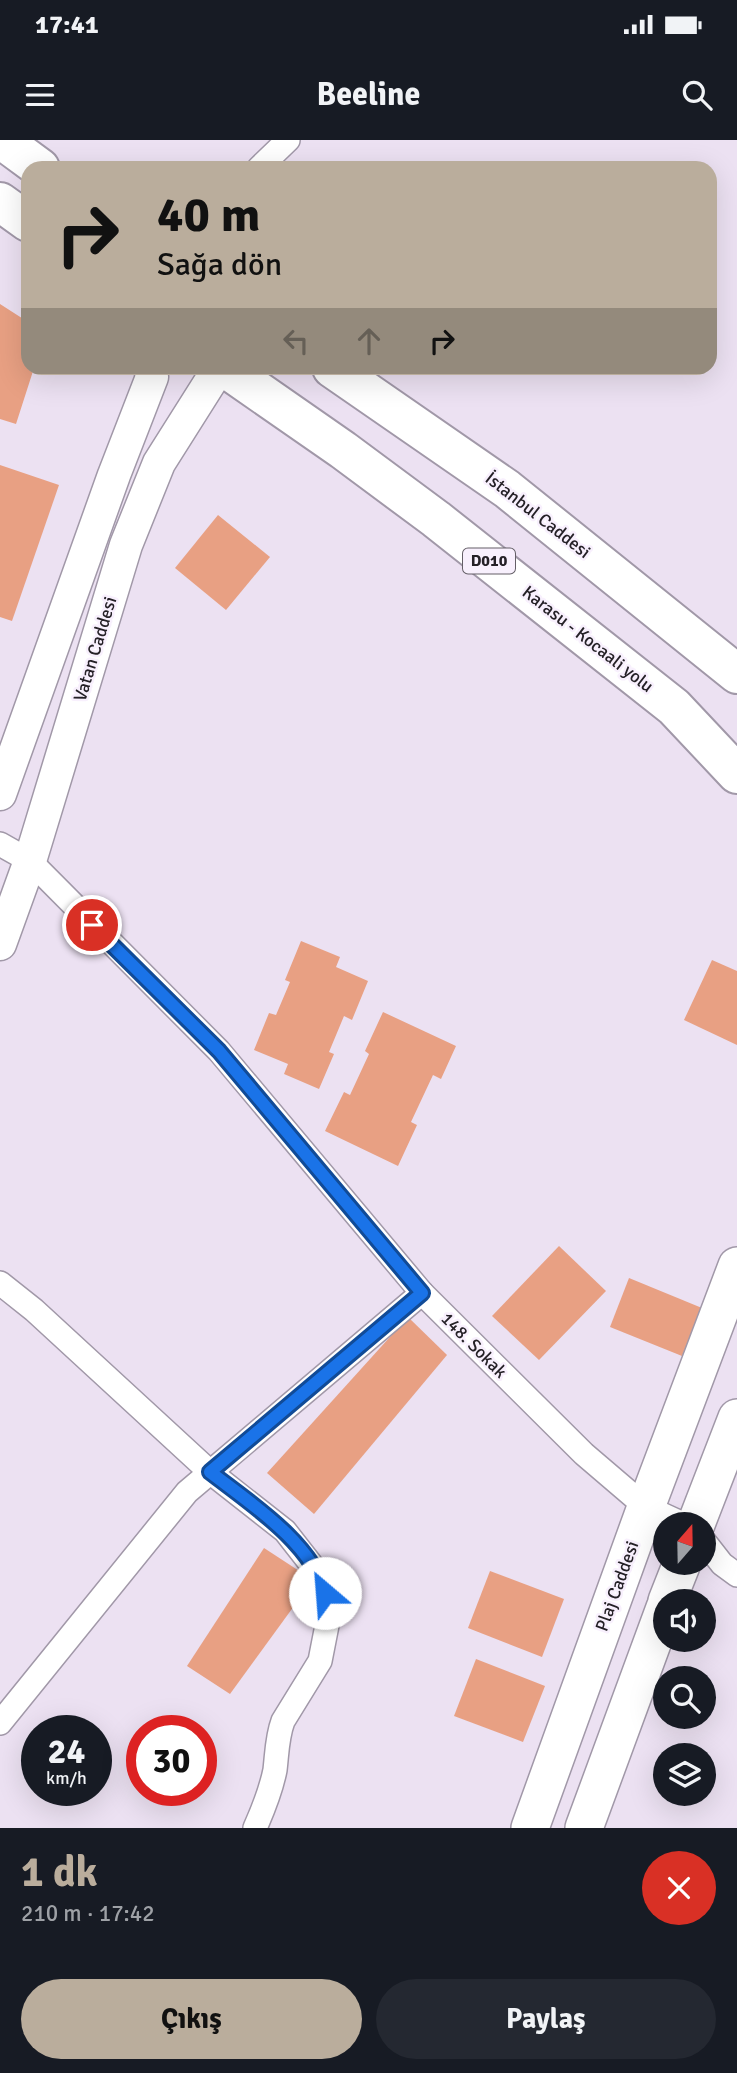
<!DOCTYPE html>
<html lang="tr">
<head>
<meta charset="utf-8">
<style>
	body { margin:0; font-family:Signika,sans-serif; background:#242831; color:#f1f3f6; height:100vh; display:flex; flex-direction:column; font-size:26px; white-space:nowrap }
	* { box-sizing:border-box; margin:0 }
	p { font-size:23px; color:#9ea1a6 }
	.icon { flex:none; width:38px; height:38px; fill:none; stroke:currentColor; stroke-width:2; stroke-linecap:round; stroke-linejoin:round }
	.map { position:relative; height:1688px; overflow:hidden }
	.side { display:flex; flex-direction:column; background:#171b24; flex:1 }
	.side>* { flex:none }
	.guide { position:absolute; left:21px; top:21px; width:696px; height:214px; border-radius:21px; box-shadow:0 7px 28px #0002; background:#baad9c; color:#111; overflow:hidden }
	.needle { width:46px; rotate:20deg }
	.tools { position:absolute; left:653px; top:1372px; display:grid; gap:14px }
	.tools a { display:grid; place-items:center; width:63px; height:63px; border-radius:50%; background:#171b24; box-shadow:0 7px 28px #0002; font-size:35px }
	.speed { position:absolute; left:21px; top:1575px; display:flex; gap:14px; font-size:35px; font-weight:700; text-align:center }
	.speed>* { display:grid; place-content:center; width:91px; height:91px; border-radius:50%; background:#171b24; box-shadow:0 7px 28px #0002; line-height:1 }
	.speed small { font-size:18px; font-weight:400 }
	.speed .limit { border:10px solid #d22; background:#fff; color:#111 }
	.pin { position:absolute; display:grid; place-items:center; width:60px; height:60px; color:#fff; margin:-30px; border:4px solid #fff; border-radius:50%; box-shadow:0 2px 7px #0007 }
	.me { position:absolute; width:77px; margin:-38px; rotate:333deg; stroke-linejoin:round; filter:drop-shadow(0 0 5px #0008) }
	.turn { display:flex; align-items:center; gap:24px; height:147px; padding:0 21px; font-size:32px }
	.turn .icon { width:91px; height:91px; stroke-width:2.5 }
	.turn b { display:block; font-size:49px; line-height:60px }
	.lanes { display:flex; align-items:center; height:66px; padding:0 21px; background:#0003; justify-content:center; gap:35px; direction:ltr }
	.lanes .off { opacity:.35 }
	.round { display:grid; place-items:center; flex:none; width:74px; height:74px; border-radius:37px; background:#242831 }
	.headline { display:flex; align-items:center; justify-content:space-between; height:119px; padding:0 21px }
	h1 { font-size:42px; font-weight:700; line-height:52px; color:#baad9c }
	.primary-button { display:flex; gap:14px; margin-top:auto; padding:14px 21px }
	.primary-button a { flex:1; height:80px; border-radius:42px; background:#baad9c; color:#111; font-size:28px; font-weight:700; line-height:80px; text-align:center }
	.primary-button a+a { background:#242831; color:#f1f3f6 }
	.status { display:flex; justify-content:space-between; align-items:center; height:49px; padding:0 35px; background:#171b24; direction:ltr }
	.status svg { height:19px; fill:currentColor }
	header { display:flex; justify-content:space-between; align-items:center; height:91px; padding:0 21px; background:#171b24; font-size:32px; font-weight:700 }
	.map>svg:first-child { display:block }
	.building { fill:#e8a083 }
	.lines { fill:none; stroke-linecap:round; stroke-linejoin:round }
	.minor-casing { stroke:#a198a8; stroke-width:26 }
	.secondary-casing { stroke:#a198a8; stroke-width:35 }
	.primary-casing { stroke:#a198a8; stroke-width:40 }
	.trunk-casing { stroke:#a198a8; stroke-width:42 }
	.minor { stroke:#fff; stroke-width:23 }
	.secondary { stroke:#fff; stroke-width:32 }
	.primary { stroke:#fff; stroke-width:37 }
	.trunk { stroke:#fff; stroke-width:38 }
	.route-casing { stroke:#114b97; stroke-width:18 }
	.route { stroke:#1a73e8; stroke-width:12 }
	.labels { text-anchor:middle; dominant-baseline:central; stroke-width:5; stroke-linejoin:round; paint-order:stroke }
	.shield { fill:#f8f0fd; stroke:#645f67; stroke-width:2 }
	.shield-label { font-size:16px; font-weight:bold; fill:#252127 }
	.street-label { font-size:18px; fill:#252127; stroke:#f8f0fd }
</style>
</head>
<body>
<div class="status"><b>17:41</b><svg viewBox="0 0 49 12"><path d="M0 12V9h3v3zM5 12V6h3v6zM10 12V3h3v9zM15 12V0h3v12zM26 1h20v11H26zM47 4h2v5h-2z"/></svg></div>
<header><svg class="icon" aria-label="menu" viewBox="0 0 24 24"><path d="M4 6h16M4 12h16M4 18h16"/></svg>Beeline<svg class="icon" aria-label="search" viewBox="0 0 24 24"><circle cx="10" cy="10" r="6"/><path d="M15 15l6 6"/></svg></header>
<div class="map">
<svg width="737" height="1688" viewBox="0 0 737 1688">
	<rect width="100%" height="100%" fill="#ece1f2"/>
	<g class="building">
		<path d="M 0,164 L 28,182 L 28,228 L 34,228 L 16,284 L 0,279 Z"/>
		<path d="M 0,325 L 59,345 L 12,481 L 0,477 Z"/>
		<path d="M 218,375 L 270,417 L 226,470 L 175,428 Z"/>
		<path d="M 301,801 L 340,817 L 336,827 L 368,841 L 352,880 L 344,876 L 329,912 L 334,914 L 319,949 L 284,934 L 288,924 L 254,910 L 269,873 L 276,875 L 290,842 L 285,840 Z"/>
		<path d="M 712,820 L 737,831 L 737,905 L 684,880 Z"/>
		<path d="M 383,872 L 456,906 L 441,939 L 433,935 L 411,982 L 417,985 L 398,1026 L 325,991 L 344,952 L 350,955 L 369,914 L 365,911 Z"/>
		<path d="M 559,1106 L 606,1151 L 539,1220 L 492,1176 Z"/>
		<path d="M 629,1138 L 702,1168 L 682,1216 L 610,1187 Z"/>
		<path d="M 408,1177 L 447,1215 L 314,1374 L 267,1333 Z"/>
		<path d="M 264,1408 L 313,1440 L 230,1554 L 187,1526 Z"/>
		<path d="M 490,1431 L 564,1459 L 542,1517 L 468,1488 Z"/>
		<path d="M 476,1519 L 545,1546 L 523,1602 L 454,1576 Z"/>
	</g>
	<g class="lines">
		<defs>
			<g id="minor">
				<path d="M 259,28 L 288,0"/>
				<path d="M 0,704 L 30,721 L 219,911 L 422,1153 L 584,1314 L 646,1367 L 683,1384"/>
				<path d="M 0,1143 L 34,1170 L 210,1332 L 285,1391 L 321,1437 L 330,1470 L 320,1521 L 283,1581 C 277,1597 277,1613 275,1630 C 271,1650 263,1670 255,1688"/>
				<path d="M 704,1401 L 722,1424 L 737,1435"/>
				<path d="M 0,1583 L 187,1352 L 422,1153"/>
			</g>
			<g id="secondary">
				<path d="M 0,654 L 114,335 L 152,237 L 150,228"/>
				<path d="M 0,804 L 30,721 L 126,405 L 159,323 L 219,228"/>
			</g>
			<g id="primary">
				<path d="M 696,1384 L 737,1278"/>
				<path d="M 667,1461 L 682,1423"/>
				<path d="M 530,1688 L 646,1367 L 737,1126"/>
				<path d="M 584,1688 L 665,1468"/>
			</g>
			<g id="trunk">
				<path d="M 2,0 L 40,28"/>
				<path d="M 0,62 L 28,82"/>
				<path d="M 225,228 L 343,310 L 436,379 L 674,567 L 737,634"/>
				<path d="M 332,228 L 507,349 L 737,534"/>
			</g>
		</defs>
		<use href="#minor" class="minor-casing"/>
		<use href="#secondary" class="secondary-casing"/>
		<use href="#primary" class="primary-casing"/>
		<use href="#trunk" class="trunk-casing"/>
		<use href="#minor" class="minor"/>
		<use href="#secondary" class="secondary"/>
		<use href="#primary" class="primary"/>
		<use href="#trunk" class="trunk"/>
	</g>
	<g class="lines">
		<defs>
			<path id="route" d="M 92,785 L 219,911 L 422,1153 L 210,1332 C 250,1363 312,1403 325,1453"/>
		</defs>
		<use href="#route" class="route-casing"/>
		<use href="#route" class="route"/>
	</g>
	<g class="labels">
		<rect class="shield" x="463" y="408.5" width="52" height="25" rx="5"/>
		<g class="shield-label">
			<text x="489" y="421">D010</text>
		</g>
		<g class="street-label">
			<text transform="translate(538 375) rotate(38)">İstanbul Caddesi</text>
			<text transform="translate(588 499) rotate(38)">Karasu - Kocaali yolu</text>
			<text transform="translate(95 509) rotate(-73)">Vatan Caddesi</text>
			<text transform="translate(474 1205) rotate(45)">148. Sokak</text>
			<text transform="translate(617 1446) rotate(-70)">Plaj Caddesi</text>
		</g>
	</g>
</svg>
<div class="tools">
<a><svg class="needle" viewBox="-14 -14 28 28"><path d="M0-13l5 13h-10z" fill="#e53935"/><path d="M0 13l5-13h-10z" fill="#9ea1a6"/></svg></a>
<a><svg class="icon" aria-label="sound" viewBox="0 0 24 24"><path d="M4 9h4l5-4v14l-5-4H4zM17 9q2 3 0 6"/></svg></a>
<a><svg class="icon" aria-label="search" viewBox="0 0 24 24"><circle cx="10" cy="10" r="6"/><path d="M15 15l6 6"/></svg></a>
<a><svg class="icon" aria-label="layers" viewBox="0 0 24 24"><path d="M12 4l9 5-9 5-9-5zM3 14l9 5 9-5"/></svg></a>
</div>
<div class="speed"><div>24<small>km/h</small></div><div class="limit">30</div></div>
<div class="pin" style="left:92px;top:785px;background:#d93025"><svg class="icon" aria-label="arrive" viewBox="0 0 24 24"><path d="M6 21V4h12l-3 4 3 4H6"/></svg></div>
<svg class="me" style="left:325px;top:1453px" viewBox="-20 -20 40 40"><circle r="19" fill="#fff"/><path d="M0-13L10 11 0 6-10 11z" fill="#1a73e8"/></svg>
<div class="guide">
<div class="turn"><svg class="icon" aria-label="right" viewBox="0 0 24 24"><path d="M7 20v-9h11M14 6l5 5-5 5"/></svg><div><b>40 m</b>Sağa dön</div></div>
<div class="lanes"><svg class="icon off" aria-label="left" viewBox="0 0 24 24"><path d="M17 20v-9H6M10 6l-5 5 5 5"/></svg><svg class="icon off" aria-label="ahead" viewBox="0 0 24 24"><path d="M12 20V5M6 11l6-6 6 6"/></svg><svg class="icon" aria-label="right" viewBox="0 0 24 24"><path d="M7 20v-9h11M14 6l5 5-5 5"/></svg></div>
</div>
</div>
<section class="side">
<div class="headline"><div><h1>1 dk</h1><p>210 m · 17:42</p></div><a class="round" style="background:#d93025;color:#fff"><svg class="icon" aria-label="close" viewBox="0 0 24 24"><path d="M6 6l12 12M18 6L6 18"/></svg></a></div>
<div class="primary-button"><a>Çıkış</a><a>Paylaş</a></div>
</section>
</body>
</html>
